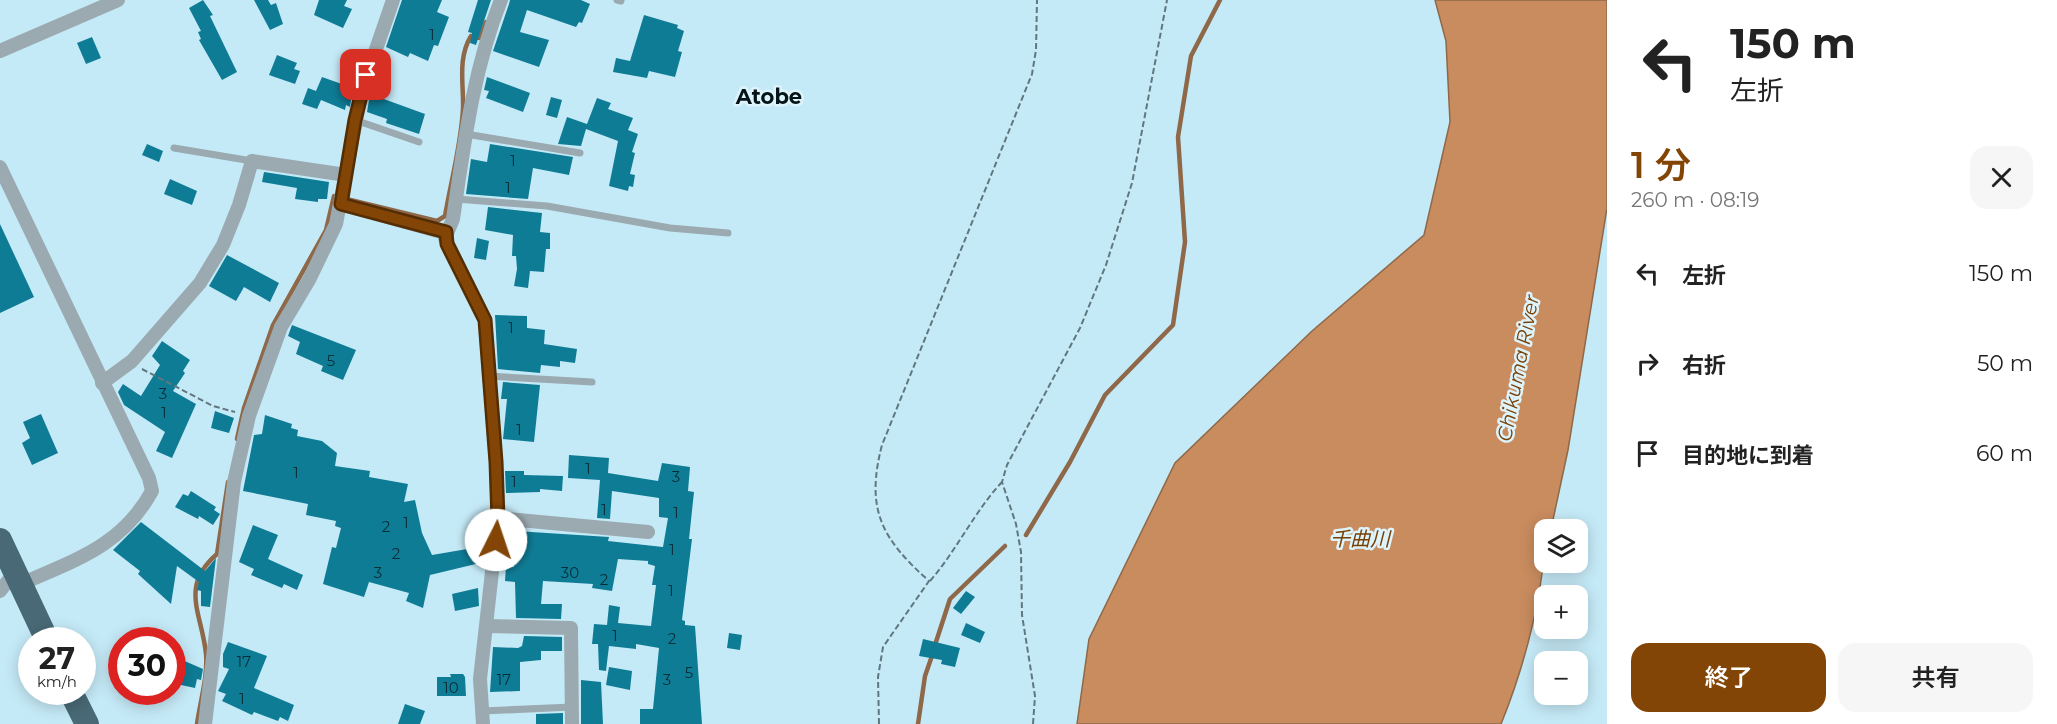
<!DOCTYPE html>
<html lang="ja">
<head>
<meta charset="utf-8">
<style>
	body { margin:0; font-family:Montserrat,"Noto Sans JP",sans-serif; background:#f6f6f6; color:#222; height:100vh; display:flex; flex-direction:column; font-size:22px; white-space:nowrap }
	* { box-sizing:border-box; margin:0 }
	p { font-size:20px; color:#767676 }
	.icon { flex:none; width:33px; height:33px; fill:none; stroke:currentColor; stroke-width:2; stroke-linecap:round; stroke-linejoin:round }
	.map { position:relative; flex:1; overflow:hidden }
	.panel { display:flex; flex-direction:column; background:#fff; width:450px }
	.panel>* { flex:none }
	.hud { background:#fff; color:#222; overflow:hidden }
	.tools { position:absolute; left:1534px; top:519px; display:grid; gap:12px }
	.tools a { display:grid; place-items:center; width:54px; height:54px; border-radius:12px; background:#fff; box-shadow:0 3px 15px #0003; font-size:30px }
	.speed { position:absolute; left:18px; top:627px; display:flex; gap:12px; font-size:30px; font-weight:700; text-align:center }
	.speed>* { display:grid; place-content:center; width:78px; height:78px; border-radius:50%; background:#fff; box-shadow:0 3px 15px #0003; line-height:1 }
	.speed small { font-size:15px; font-weight:400 }
	.speed .limit { border:9px solid #d22; background:#fff; color:#111 }
	.pin { position:absolute; display:grid; place-items:center; width:51px; height:51px; color:#fff; margin:-26px; border-radius:12px; box-shadow:0 3px 9px #0006 }
	.me { position:absolute; width:66px; margin:-33px; rotate:4deg; stroke-linejoin:round; filter:drop-shadow(0 0 4px #0008) }
	.turn { display:flex; align-items:center; gap:21px; height:126px; padding:0 24px; font-size:27px }
	.turn .icon { width:78px; height:78px; stroke-width:2.5 }
	.turn b { display:block; font-size:42px; line-height:51px }
	.round { display:grid; place-items:center; flex:none; width:63px; height:63px; border-radius:18px; background:#f6f6f6 }
	.summary { display:flex; align-items:center; justify-content:space-between; height:102px; padding:0 24px }
	h1 { font-size:36px; font-weight:600; line-height:45px; color:#834505 }
	.cta { display:flex; gap:12px; margin-top:auto; padding:12px 24px }
	.cta a { flex:1; height:69px; border-radius:18px; background:#834505; color:#fff; font-size:24px; font-weight:600; line-height:69px; text-align:center }
	.cta a+a { background:#f6f6f6; color:#222 }
	ul { padding:0; list-style:none }
	li { display:flex; align-items:center; gap:18px; height:90px; padding:0 24px }
	li div { flex:1 }
	li b { display:block; font-size:22px }
	li em { font-style:normal }
	main { display:flex; flex:1; min-height:0 }
	.map>svg:first-child { display:block }
	.water { fill:#c98c5f; stroke:#8e6849; stroke-width:1.5 }
	.lines { fill:none; stroke-linecap:round; stroke-linejoin:round }
	.stream { stroke:#8e6849; stroke-width:4.5 }
	.building { fill:#0f7c96 }
	.path { stroke:#5f777f; stroke-width:2; stroke-dasharray:6 3; stroke-linecap:butt }
	.lane { stroke:#9baab0; stroke-width:7 }
	.street { stroke:#9baab0; stroke-width:14 }
	.highway { stroke:#486975; stroke-width:24 }
	.route-casing { stroke:#552d03; stroke-width:15 }
	.route { stroke:#834505; stroke-width:10 }
	.labels { text-anchor:middle; dominant-baseline:central; stroke-width:5; stroke-linejoin:round; paint-order:stroke }
	.number-label { font-size:15px; fill:#082d37 }
	.water-label { font-size:20px; font-style:italic; fill:#794006; stroke:#def4fc }
	.quarter-label { font-size:21px; font-weight:bold; fill:#061317; stroke:#def4fc }
</style>
</head>
<body>
<main>
<div class="map">
<svg width="1607" height="724" viewBox="0 0 1607 724">
	<rect width="100%" height="100%" fill="#c5eaf7"/>
	<path class="water" d="M 1435,0 L 1607,0 L 1607,208 L 1568,450 L 1551,529 L 1545,530 C 1545,590 1524,668 1501,724 L 1077,724 L 1089,639 L 1175,463 L 1312,331 L 1424,235 L 1450,122 L 1446,41 Z"/>
	<g class="lines">
		<g class="stream">
			<path d="M 237,439 L 244,408 L 273,325 L 326,230 L 334,196 L 437,221 L 445,216 C 451,181 461,145 463,109 C 464,85 457,59 471,36 L 480,38 L 486,22"/>
			<path d="M 1026,535 L 1070,462 L 1105,395 L 1173,325 L 1185,242 L 1178,137 L 1191,56 L 1220,0"/>
			<path d="M 935,645 L 950,599 L 1005,546"/>
			<path d="M 197,724 C 200,702 208,676 206,654 C 202,613 179,587 217,554 L 228,482"/>
			<path d="M 918,724 L 925,676 L 933,653"/>
		</g>
	</g>
	<g class="building">
		<path d="M 203,0 L 213,15 L 210,16 L 237,72 L 222,80 L 199,40 L 201,39 L 198,32 L 201,31 L 189,8 Z"/>
		<path d="M 254,0 L 268,0 L 271,5 L 276,3 L 283,24 L 270,30 Z"/>
		<path d="M 319,0 L 347,0 L 344,6 L 352,9 L 343,28 L 314,15 Z"/>
		<path d="M 402,0 L 442,0 L 437,12 L 449,17 L 438,46 L 434,45 L 428,61 L 410,53 L 408,57 L 386,47 Z"/>
		<path d="M 478,0 L 491,0 L 476,45 L 470,43 L 472,33 L 468,32 Z"/>
		<path d="M 510,0 L 581,0 L 590,4 L 582,23 L 579,22 L 576,27 L 527,10 L 520,32 L 549,40 L 539,67 L 493,51 L 509,4 L 513,5 L 509,4 Z"/>
		<path d="M 644,15 L 678,25 L 677,28 L 684,31 L 678,51 L 682,52 L 675,77 L 649,71 L 647,78 L 613,72 L 616,58 L 630,61 Z"/>
		<path d="M 92,37 L 101,58 L 86,64 L 77,43 Z"/>
		<path d="M 277,55 L 297,63 L 294,69 L 300,71 L 295,84 L 269,75 Z"/>
		<path d="M 322,77 L 353,88 L 350,107 L 346,105 L 345,110 L 321,100 L 317,109 L 302,104 L 308,88 L 316,91 Z"/>
		<path d="M 487,77 L 530,93 L 523,112 L 486,98 L 489,91 L 484,90 Z"/>
		<path d="M 370,94 L 425,114 L 419,134 L 386,123 L 387,119 L 367,112 Z"/>
		<path d="M 551,97 L 562,100 L 557,118 L 546,115 Z"/>
		<path d="M 597,98 L 611,103 L 608,109 L 633,118 L 628,130 L 638,134 L 632,152 L 635,153 L 630,174 L 635,175 L 633,187 L 629,186 L 628,191 L 609,186 L 618,141 L 586,129 L 581,146 L 558,144 L 567,117 L 587,124 Z"/>
		<path d="M 147,144 L 163,151 L 159,162 L 142,155 Z"/>
		<path d="M 490,144 L 573,157 L 569,175 L 533,168 L 528,199 L 466,194 L 471,159 L 487,162 Z"/>
		<path d="M 264,172 L 329,182 L 327,199 L 318,199 L 318,202 L 295,199 L 297,188 L 262,182 Z"/>
		<path d="M 170,179 L 197,191 L 192,205 L 164,194 Z"/>
		<path d="M 488,207 L 542,213 L 540,232 L 550,233 L 550,249 L 546,249 L 544,272 L 530,271 L 528,288 L 514,286 L 517,269 L 516,256 L 512,256 L 513,235 L 485,230 Z"/>
		<path d="M 0,224 L 34,297 L 0,313 Z"/>
		<path d="M 477,238 L 489,241 L 486,260 L 474,258 Z"/>
		<path d="M 227,255 L 279,283 L 270,302 L 244,287 L 236,301 L 209,286 Z"/>
		<path d="M 495,315 L 527,316 L 527,328 L 545,330 L 544,344 L 577,349 L 575,363 L 560,361 L 560,367 L 541,365 L 540,373 L 498,369 Z"/>
		<path d="M 292,325 L 356,350 L 343,380 L 321,371 L 323,366 L 296,354 L 300,342 L 288,336 Z"/>
		<path d="M 162,341 L 190,360 L 183,371 L 185,373 L 173,391 L 196,404 L 172,458 L 156,451 L 165,432 L 124,405 L 118,392 L 123,384 L 141,396 L 160,365 L 152,356 Z"/>
		<path d="M 503,382 L 540,385 L 534,442 L 503,439 L 507,399 L 501,399 Z"/>
		<path d="M 215,411 L 234,418 L 229,433 L 211,428 Z"/>
		<path d="M 41,414 L 58,453 L 32,465 L 22,443 L 30,438 L 23,422 Z"/>
		<path d="M 265,415 L 292,424 L 291,428 L 298,430 L 297,436 L 322,441 L 337,453 L 335,466 L 370,471 L 369,477 L 408,484 L 404,502 L 415,500 L 422,533 L 432,555 L 479,547 L 486,548 L 484,559 L 479,559 L 480,563 L 430,575 L 423,608 L 406,601 L 409,593 L 369,582 L 364,597 L 323,584 L 332,547 L 336,548 L 341,528 L 335,526 L 336,521 L 306,515 L 308,504 L 243,491 L 254,435 L 262,434 Z"/>
		<path d="M 569,455 L 609,458 L 608,473 L 658,481 L 662,463 L 690,467 L 688,491 L 694,492 L 689,539 L 692,539 L 682,620 L 685,621 L 685,625 L 695,626 L 702,724 L 640,724 L 640,709 L 653,709 L 659,648 L 636,644 L 636,649 L 609,646 L 606,671 L 599,670 L 598,644 L 592,644 L 594,624 L 607,625 L 609,605 L 620,607 L 618,623 L 651,626 L 656,585 L 652,585 L 655,566 L 648,564 L 648,561 L 618,559 L 612,591 L 592,588 L 593,584 L 543,581 L 541,604 L 562,604 L 561,619 L 516,618 L 515,582 L 505,581 L 506,566 L 514,567 L 516,531 L 609,537 L 608,541 L 663,547 L 668,518 L 659,517 L 659,498 L 612,491 L 610,519 L 597,518 L 600,480 L 568,478 Z"/>
		<path d="M 505,471 L 524,471 L 524,475 L 563,476 L 562,491 L 540,489 L 540,492 L 506,493 Z"/>
		<path d="M 191,491 L 216,507 L 214,510 L 220,514 L 213,525 L 199,516 L 198,519 L 175,507 L 183,494 L 188,496 Z"/>
		<path d="M 141,522 L 205,571 L 216,558 L 210,607 L 201,606 L 201,591 L 197,590 L 199,582 L 177,566 L 171,604 L 138,574 L 140,571 L 113,550 Z"/>
		<path d="M 253,525 L 278,535 L 268,559 L 303,575 L 297,590 L 284,584 L 282,588 L 251,575 L 254,569 L 239,562 Z"/>
		<path d="M 478,588 L 479,606 L 455,611 L 452,594 Z"/>
		<path d="M 966,591 L 975,597 L 961,614 L 953,608 Z"/>
		<path d="M 966,623 L 985,632 L 980,643 L 961,635 Z"/>
		<path d="M 729,633 L 742,635 L 740,650 L 727,648 Z"/>
		<path d="M 524,636 L 562,637 L 562,651 L 541,651 L 541,660 L 520,662 L 520,691 L 490,692 L 493,647 L 518,648 L 522,646 Z"/>
		<path d="M 923,639 L 960,648 L 955,667 L 941,664 L 942,660 L 919,656 Z"/>
		<path d="M 228,642 L 267,656 L 254,688 L 294,705 L 288,721 L 280,717 L 278,721 L 254,712 L 252,715 L 222,701 L 226,694 L 218,691 L 229,669 L 223,667 L 223,654 Z"/>
		<path d="M 180,659 L 203,669 L 201,680 L 197,679 L 195,688 L 172,683 L 172,660 Z"/>
		<path d="M 609,667 L 632,671 L 630,690 L 606,685 Z"/>
		<path d="M 450,674 L 463,674 L 465,677 L 466,696 L 437,696 L 437,677 L 451,677 Z"/>
		<path d="M 581,680 L 601,682 L 603,724 L 581,724 Z"/>
		<path d="M 405,704 L 425,711 L 420,724 L 398,724 Z"/>
		<path d="M 563,713 L 563,724 L 536,724 L 536,714 Z"/>
	</g>
	<g class="lines">
		<g class="path">
			<path d="M 142,369 L 213,406 L 235,412"/>
			<path d="M 930,581 C 957,550 974,512 1002,482"/>
			<path d="M 879,724 L 878,677 L 883,647 L 929,581 C 882,539 865,510 882,445 L 1032,74 L 1036,50 L 1037,0"/>
			<path d="M 1033,724 L 1035,696 L 1022,615 L 1021,552 L 1016,524 L 1002,482 L 1007,465 L 1080,328 L 1106,265 L 1132,183 L 1167,0"/>
		</g>
		<g class="lane">
			<path d="M 617,0 L 621,1"/>
			<path d="M 355,120 L 419,142"/>
			<path d="M 466,134 L 580,153"/>
			<path d="M 174,148 L 252,161"/>
			<path d="M 456,199 L 547,206 L 670,228 L 728,233"/>
			<path d="M 488,376 L 592,382"/>
			<path d="M 483,711 L 572,707"/>
		</g>
		<g class="street">
			<path d="M 0,51 L 118,0"/>
			<path d="M 0,167 L 149,478 L 152,491 C 122,546 75,560 21,584"/>
			<path d="M 341,204 L 445,233"/>
			<path d="M 102,383 L 132,361 L 200,283 L 223,245 L 239,205 L 252,161 L 346,175"/>
			<path d="M 498,518 L 648,532"/>
			<path d="M 0,591 L 15,572"/>
			<path d="M 487,626 L 571,628 L 572,724"/>
			<path d="M 205,724 L 234,482 L 249,416 L 281,327 L 309,280 L 336,224 L 362,90 L 393,0"/>
			<path d="M 483,724 L 480,679 L 498,518 L 496,462 L 485,320 L 445,238 L 453,219 C 464,145 473,70 501,0"/>
		</g>
		<g class="highway">
			<path d="M 0,540 L 47,640"/>
			<path d="M 71,692 L 87,724"/>
		</g>
	</g>
	<g class="lines">
		<defs>
			<path id="route" d="M 366,75 L 355,120 L 341,204 L 446,232 L 447,244 L 485,320 L 496,462 L 498,519 L 496,540"/>
		</defs>
		<use href="#route" class="route-casing"/>
		<use href="#route" class="route"/>
	</g>
	<g class="labels">
		<g class="number-label">
			<text x="432" y="34">1</text>
			<text x="513" y="160">1</text>
			<text x="508" y="187">1</text>
			<text x="511" y="327">1</text>
			<text x="331" y="360">5</text>
			<text x="163" y="393">3</text>
			<text x="164" y="412">1</text>
			<text x="519" y="429">1</text>
			<text x="588" y="468">1</text>
			<text x="296" y="472">1</text>
			<text x="676" y="476">3</text>
			<text x="514" y="481">1</text>
			<text x="604" y="509">1</text>
			<text x="676" y="512">1</text>
			<text x="406" y="522">1</text>
			<text x="386" y="526">2</text>
			<text x="672" y="549">1</text>
			<text x="396" y="553">2</text>
			<text x="378" y="572">3</text>
			<text x="570" y="572">30</text>
			<text x="604" y="579">2</text>
			<text x="671" y="590">1</text>
			<text x="615" y="635">1</text>
			<text x="672" y="638">2</text>
			<text x="244" y="661">17</text>
			<text x="689" y="672">5</text>
			<text x="504" y="679">17</text>
			<text x="667" y="679">3</text>
			<text x="451" y="687">10</text>
			<text x="242" y="698">1</text>
		</g>
		<g class="water-label">
			<text transform="translate(1518 368) rotate(-79)">Chikuma River</text>
			<text x="1360" y="539">千曲川</text>
		</g>
		<g class="quarter-label">
			<text x="769" y="96">Atobe</text>
		</g>
	</g>
</svg>
<div class="tools">
<a><svg class="icon" aria-label="layers" viewBox="0 0 24 24"><path d="M12 4l9 5-9 5-9-5zM3 14l9 5 9-5"/></svg></a>
<a>+</a>
<a>−</a>
</div>
<div class="speed"><div>27<small>km/h</small></div><div class="limit">30</div></div>
<div class="pin" style="left:366px;top:75px;background:#d93025"><svg class="icon" aria-label="arrive" viewBox="0 0 24 24"><path d="M6 21V4h12l-3 4 3 4H6"/></svg></div>
<svg class="me" style="left:496px;top:540px" viewBox="-20 -20 40 40"><circle r="19" fill="#fff"/><path d="M0-13L10 11 0 6-10 11z" fill="#834505"/></svg>
</div>
<section class="panel">
<div class="hud">
<div class="turn"><svg class="icon" aria-label="left" viewBox="0 0 24 24"><path d="M17 20v-9H6M10 6l-5 5 5 5"/></svg><div><b>150 m</b>左折</div></div>
</div>
<div class="summary"><div><h1>1 分</h1><p>260 m · 08:19</p></div><a class="round"><svg class="icon" aria-label="close" viewBox="0 0 24 24"><path d="M6 6l12 12M18 6L6 18"/></svg></a></div>
<ul>
<li><svg class="icon" aria-label="left" viewBox="0 0 24 24"><path d="M17 20v-9H6M10 6l-5 5 5 5"/></svg><div><b>左折</b></div><em>150 m</em></li>
<li><svg class="icon" aria-label="right" viewBox="0 0 24 24"><path d="M7 20v-9h11M14 6l5 5-5 5"/></svg><div><b>右折</b></div><em>50 m</em></li>
<li><svg class="icon" aria-label="arrive" viewBox="0 0 24 24"><path d="M6 21V4h12l-3 4 3 4H6"/></svg><div><b>目的地に到着</b></div><em>60 m</em></li>
</ul>
<div class="cta"><a>終了</a><a>共有</a></div>
</section>
</main>
</body>
</html>
